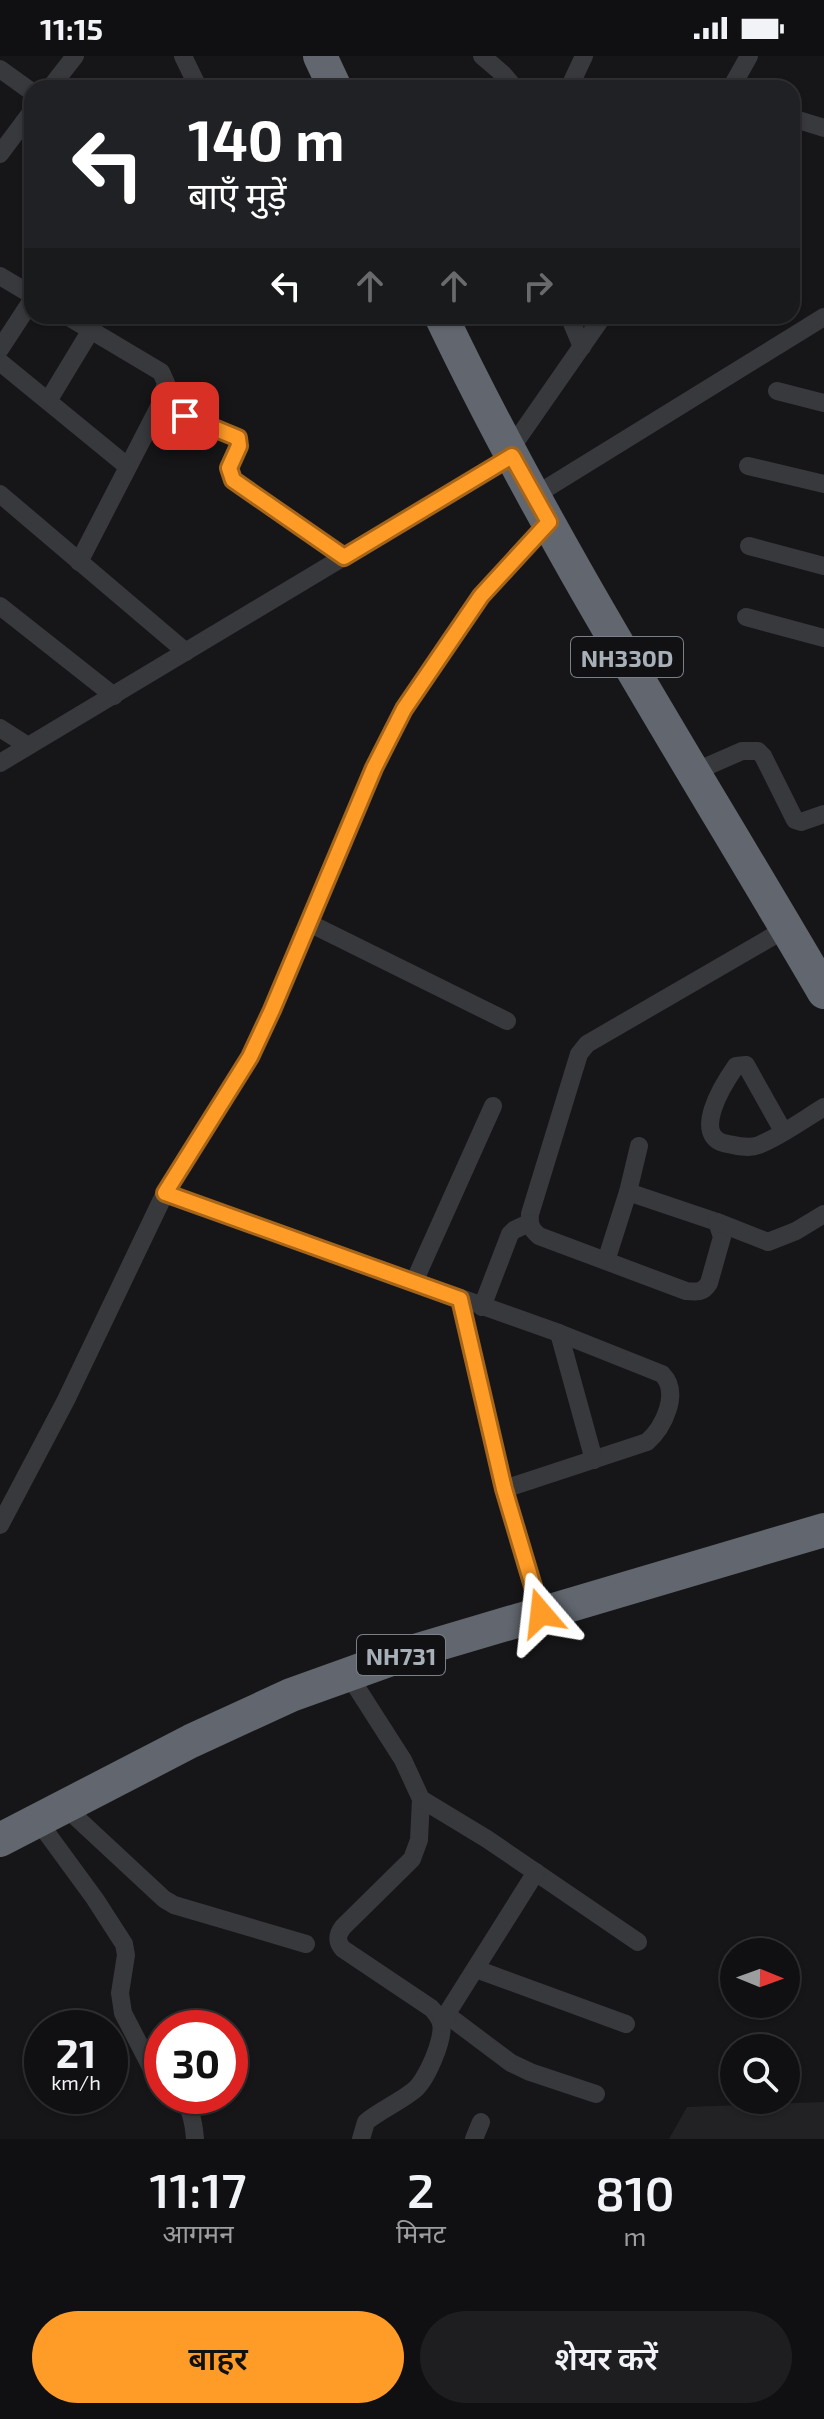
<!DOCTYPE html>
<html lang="hi">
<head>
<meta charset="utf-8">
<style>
	body { margin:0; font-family:"Exo 2","Noto Sans Devanagari",sans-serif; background:#1e1e20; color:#f1f3f6; height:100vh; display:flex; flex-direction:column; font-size:30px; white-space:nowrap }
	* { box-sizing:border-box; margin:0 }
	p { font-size:26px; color:#9c9d9f }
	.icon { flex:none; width:44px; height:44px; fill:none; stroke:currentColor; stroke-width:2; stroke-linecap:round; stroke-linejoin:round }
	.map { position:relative; height:2083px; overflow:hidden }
	.drawer { display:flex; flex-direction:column; background:#101012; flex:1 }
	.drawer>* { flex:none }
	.hud { position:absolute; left:24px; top:24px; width:776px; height:244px; border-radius:24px; box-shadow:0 2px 6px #0004,0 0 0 2px #303032; background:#202124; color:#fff; overflow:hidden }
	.needle { width:52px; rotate:91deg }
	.buttons { position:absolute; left:720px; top:1882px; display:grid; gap:16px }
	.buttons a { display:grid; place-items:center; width:80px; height:80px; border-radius:50%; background:#101012; box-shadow:0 2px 6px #0004,0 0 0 2px #303032; font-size:40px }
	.speed { position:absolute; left:24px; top:1954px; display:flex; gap:16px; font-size:40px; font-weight:700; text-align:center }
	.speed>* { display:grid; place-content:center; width:104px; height:104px; border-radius:50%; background:#101012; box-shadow:0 2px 6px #0004,0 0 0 2px #303032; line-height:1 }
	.speed small { font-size:20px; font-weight:400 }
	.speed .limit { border:12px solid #d22; background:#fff; color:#111 }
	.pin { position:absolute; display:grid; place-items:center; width:68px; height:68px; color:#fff; margin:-34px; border-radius:16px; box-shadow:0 4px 12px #0006 }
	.me { position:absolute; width:88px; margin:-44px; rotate:343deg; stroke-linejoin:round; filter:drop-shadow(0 0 6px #0008) }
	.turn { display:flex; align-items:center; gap:28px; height:168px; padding:0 32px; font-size:36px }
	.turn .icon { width:104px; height:104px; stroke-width:2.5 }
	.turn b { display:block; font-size:56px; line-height:68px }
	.lanes { display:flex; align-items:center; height:76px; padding:0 32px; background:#0003; justify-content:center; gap:40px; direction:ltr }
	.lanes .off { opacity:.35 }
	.eta { display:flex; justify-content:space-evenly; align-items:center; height:136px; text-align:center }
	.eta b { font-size:48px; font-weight:600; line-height:56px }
	.action { display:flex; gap:16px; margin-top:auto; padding:16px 32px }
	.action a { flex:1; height:92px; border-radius:48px; background:#ff9c27; color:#111; font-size:32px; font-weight:600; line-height:92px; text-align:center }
	.action a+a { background:#1e1e20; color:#f1f3f6 }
	.status { display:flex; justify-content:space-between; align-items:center; height:56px; padding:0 40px; background:#101012; direction:ltr }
	.status svg { height:22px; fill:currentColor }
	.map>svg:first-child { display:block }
	.built { fill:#222225 }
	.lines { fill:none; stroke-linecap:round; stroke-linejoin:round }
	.street { stroke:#37393d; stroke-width:18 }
	.highway { stroke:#62676f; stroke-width:34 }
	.route-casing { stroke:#a66519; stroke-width:20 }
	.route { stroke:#ff9c27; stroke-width:14 }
	.labels { text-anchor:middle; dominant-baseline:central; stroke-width:8; stroke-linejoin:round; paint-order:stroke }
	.shield { fill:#111113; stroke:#7a8087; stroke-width:2 }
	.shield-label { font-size:24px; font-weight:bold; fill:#a7afb9 }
</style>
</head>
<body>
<div class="status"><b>11:15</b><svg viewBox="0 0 49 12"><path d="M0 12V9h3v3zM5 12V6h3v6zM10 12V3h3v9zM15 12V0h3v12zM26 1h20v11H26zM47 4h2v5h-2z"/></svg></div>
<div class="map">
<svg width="824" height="2083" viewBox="0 0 824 2083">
	<rect width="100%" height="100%" fill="#161618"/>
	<path class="built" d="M 824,2046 L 824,2083 L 669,2083 L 687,2051 Z"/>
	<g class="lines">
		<g class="street">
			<path d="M 183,0 L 196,27"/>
			<path d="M 482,0 L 503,18 L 515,32"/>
			<path d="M 0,13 L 32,36"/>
			<path d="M 50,32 L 75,0"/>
			<path d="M 569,32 L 584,0"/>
			<path d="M 731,32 L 749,0"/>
			<path d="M 792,62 L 824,72"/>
			<path d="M 0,98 L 32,55"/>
			<path d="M 0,220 L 32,239"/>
			<path d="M 67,260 L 161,316 L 166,327 L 159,351 L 79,506"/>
			<path d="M 569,260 L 582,291"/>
			<path d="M 0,293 L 32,244"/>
			<path d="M 0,306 L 127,410"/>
			<path d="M 777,335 L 824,347"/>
			<path d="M 48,345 L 91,274"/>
			<path d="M 159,351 L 238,382 L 239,390 L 229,412 L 233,424 L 344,501"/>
			<path d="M 509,395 L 603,260"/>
			<path d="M 748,410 L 824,428"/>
			<path d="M 0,438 L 186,596"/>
			<path d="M 534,440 L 824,261"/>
			<path d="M 749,490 L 824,510"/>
			<path d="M 0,550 L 114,640"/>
			<path d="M 746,561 L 824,582"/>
			<path d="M 0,672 L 28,690"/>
			<path d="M 0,707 L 512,400"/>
			<path d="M 694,716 L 742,695 L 758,695 L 763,700 L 795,764 L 801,766 L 824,758"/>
			<path d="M 309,867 L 507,965"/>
			<path d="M 783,1075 L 746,1009 L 736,1010 C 724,1027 689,1082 728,1088 C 738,1090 749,1093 759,1089 C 781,1080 803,1064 824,1051"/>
			<path d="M 628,1136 L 717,1166 L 722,1181 L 709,1227 C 703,1237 697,1236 686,1235 L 539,1180 C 531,1173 529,1169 530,1158 L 579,998 L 587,988 L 787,872"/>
			<path d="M 165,1137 L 559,1277 L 662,1318 C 681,1337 663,1372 647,1386 L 504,1433"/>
			<path d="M 717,1166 L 768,1186 L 796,1175 L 824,1158"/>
			<path d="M 606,1205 L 628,1136 L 639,1090"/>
			<path d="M 414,1226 L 493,1050"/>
			<path d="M 460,1243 L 504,1433 L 541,1557"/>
			<path d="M 482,1251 L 510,1178 L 514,1174 L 529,1167"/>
			<path d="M 559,1277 L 594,1404"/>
			<path d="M 0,1469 L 66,1344 L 165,1137 L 250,1001 L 272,954 L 374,712 L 404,653 L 481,540 L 549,466"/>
			<path d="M 348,1618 L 403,1704 L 421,1743 L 419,1784 L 412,1803 L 343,1871 C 337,1879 336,1885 343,1893 L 431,1952 C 435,1956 439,1961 441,1967 C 445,1982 426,2026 413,2035 C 398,2047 380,2054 366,2066 L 361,2083"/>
			<path d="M 421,1743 L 487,1783 L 638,1886"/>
			<path d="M 65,1751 L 164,1843 L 174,1849 L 306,1888"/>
			<path d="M 38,1765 L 95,1843 L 124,1888 L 126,1899 L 120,1937 L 123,1957 L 153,2015 L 162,2024"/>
			<path d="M 476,1913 L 626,1968"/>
			<path d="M 447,1959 L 511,2007 L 530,2016 L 596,2038"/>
			<path d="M 441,1967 L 536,1816"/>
			<path d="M 181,2040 C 191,2051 194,2069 195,2083"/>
			<path d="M 474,2083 L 481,2066"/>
		</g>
		<g class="highway">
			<path d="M 320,0 L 335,32"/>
			<path d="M 441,260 C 553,494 694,713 824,936"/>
			<path d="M 0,1784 L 191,1685 L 291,1639 L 408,1597 L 824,1474"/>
		</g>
	</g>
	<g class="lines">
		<defs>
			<path id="route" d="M 185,360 L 238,382 L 239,390 L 229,412 L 233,424 L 344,501 L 512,400 L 549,466 L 481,540 L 404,653 L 374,712 L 272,954 L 250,1001 L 165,1137 L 460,1243 L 504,1433 L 541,1557"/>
		</defs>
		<use href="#route" class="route-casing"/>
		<use href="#route" class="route"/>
	</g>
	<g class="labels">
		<g class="shield">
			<rect x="571" y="581" width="112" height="40" rx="6"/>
			<rect x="357" y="1579" width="88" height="40" rx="6"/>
		</g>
		<g class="shield-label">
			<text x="627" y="601">NH330D</text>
			<text x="401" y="1599">NH731</text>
		</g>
	</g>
</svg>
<div class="buttons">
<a><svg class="needle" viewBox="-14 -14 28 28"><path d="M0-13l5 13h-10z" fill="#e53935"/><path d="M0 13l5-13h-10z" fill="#9c9d9f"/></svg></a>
<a><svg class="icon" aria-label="search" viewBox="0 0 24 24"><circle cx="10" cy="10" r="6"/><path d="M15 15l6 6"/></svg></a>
</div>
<div class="speed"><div>21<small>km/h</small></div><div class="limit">30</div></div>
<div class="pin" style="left:185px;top:360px;background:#d93025"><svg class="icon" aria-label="arrive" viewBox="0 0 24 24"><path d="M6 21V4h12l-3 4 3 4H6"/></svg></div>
<svg class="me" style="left:541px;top:1557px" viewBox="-20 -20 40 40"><path d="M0-17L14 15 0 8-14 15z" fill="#ff9c27" stroke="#fff" stroke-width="4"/></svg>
<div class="hud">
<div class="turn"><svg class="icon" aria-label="left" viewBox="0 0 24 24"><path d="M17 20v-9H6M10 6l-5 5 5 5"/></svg><div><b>140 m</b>बाएँ मुड़ें</div></div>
<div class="lanes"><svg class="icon" aria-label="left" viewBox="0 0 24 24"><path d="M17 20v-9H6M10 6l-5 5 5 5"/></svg><svg class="icon off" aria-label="ahead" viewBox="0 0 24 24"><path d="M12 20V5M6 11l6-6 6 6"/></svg><svg class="icon off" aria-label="ahead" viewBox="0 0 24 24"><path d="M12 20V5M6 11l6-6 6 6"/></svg><svg class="icon off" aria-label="right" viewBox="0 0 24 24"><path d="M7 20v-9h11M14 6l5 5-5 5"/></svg></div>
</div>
</div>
<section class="drawer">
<div class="eta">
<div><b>11:17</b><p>आगमन</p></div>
<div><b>2</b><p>मिनट</p></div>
<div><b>810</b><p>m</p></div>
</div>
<div class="action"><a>बाहर</a><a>शेयर करें</a></div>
</section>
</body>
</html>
